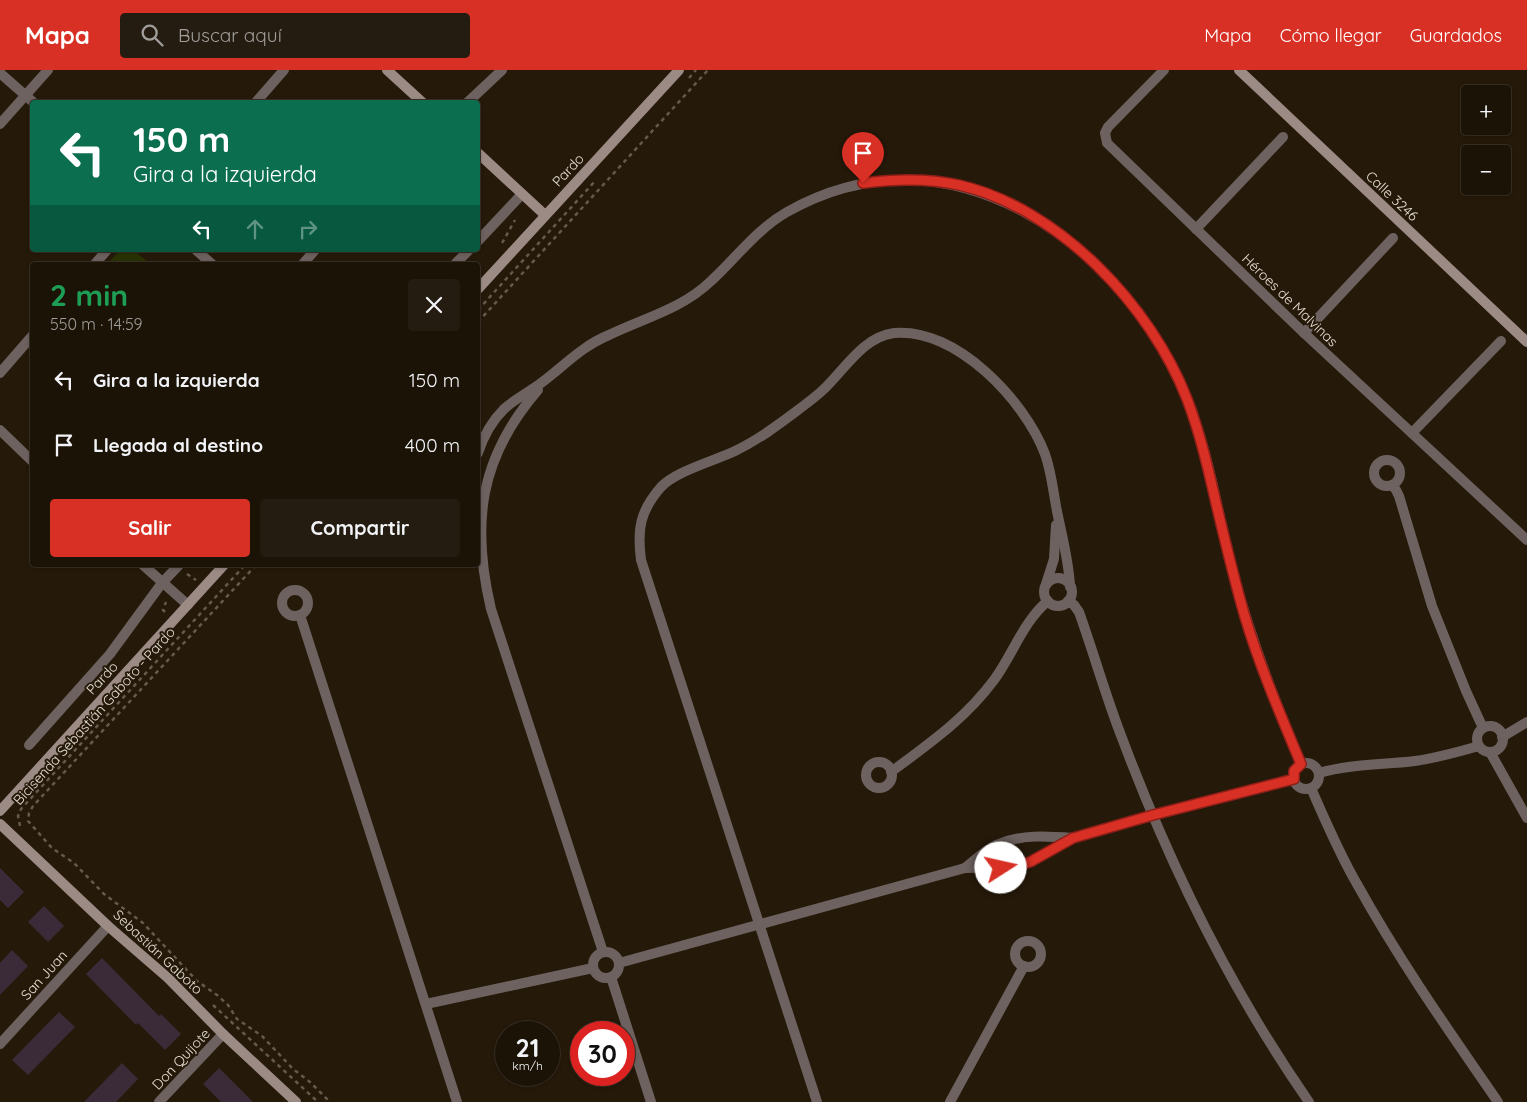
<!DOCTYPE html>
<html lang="es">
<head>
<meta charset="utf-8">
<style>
	body { margin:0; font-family:Quicksand,sans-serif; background:#251c11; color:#f1f3f6; height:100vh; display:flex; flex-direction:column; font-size:19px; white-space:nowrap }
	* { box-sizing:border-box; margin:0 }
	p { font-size:16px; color:#a09e9b }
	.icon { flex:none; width:28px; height:28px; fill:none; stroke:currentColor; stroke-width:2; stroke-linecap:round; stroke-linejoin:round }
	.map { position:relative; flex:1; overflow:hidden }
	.side { position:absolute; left:30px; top:192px; width:450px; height:305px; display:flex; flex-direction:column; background:#1c1307; border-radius:5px; box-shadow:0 1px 4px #0004,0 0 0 1px #3a3228 }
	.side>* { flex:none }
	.top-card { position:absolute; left:30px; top:30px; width:450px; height:152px; border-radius:5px; box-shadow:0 1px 4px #0004,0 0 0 1px #3a3228; background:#0b6e4f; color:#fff; overflow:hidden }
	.fabs { position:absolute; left:1461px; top:15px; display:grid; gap:10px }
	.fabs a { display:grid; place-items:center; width:50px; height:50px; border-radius:5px; background:#1c1307; box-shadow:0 1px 4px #0004,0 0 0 1px #3a3228; font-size:25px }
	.speed { position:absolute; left:495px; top:951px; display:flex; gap:10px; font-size:25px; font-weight:700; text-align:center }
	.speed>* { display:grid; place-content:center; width:65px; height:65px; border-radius:50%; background:#1c1307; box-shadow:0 1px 4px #0004,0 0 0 1px #3a3228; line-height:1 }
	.speed small { font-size:12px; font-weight:400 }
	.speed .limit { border:8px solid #d22; background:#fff; color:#111 }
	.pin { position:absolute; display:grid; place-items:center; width:42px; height:42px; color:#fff; margin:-51px -21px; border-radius:50% 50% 50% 0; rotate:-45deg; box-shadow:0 0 5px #0007 }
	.pin .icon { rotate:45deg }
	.me { position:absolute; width:55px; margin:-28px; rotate:80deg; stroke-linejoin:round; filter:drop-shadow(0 0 4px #0008) }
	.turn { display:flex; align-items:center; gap:18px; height:105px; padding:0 20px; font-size:22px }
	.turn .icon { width:65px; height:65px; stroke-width:2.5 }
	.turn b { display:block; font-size:35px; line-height:42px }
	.lanes { display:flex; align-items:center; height:48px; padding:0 20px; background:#0003; justify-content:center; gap:25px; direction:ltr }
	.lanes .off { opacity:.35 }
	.round { display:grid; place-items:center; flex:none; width:52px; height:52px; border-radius:5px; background:#251c11 }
	.overview { display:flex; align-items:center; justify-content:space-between; height:85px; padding:0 20px }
	h1 { font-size:30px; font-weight:700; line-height:38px; color:#1e9e55 }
	.cta { display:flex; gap:10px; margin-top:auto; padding:10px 20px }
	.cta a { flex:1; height:58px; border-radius:5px; background:#d93025; color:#fff; font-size:20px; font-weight:700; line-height:58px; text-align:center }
	.cta a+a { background:#251c11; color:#f1f3f6 }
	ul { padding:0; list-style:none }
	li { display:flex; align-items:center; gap:15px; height:65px; padding:0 20px }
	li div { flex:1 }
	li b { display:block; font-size:19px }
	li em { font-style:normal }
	header { display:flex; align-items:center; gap:30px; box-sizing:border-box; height:70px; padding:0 25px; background:#d93025; color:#fff }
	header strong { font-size:24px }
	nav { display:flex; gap:28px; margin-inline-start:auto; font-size:18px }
	.search { width:350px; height:45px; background:#251c11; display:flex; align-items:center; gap:12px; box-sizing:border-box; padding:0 18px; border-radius:5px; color:#a09e9b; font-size:19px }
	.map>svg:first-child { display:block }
	.park { fill:#283203 }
	.building { fill:#3b2b38 }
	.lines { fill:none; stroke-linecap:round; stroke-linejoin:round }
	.path { stroke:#655a4c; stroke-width:2.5; stroke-dasharray:4 4; stroke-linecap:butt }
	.street { stroke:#6d625f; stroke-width:10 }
	.secondary { stroke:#9c8b85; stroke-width:10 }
	.route-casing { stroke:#8d1f18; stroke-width:12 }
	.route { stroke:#d93025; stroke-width:9 }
	.labels { text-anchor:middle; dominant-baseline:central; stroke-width:4; stroke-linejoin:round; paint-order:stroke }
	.street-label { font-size:14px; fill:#e7dfd5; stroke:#251909 }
</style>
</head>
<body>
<header>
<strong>Mapa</strong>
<div class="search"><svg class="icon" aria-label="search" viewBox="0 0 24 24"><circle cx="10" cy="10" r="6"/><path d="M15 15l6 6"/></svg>Buscar aquí</div>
<nav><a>Mapa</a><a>Cómo llegar</a><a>Guardados</a></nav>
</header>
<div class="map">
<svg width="1527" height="1032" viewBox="0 0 1527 1032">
	<rect width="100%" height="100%" fill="#251909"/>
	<path class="park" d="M 120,180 L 134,180 L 151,195 L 106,195 Z"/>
	<g class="building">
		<path d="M 0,798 L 24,822 L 8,838 L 0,830 Z"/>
		<path d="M 44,836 L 64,856 L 48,872 L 28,852 Z"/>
		<path d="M 12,880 L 28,896 L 0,925 L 0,893 Z"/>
		<path d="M 102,888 L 159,946 L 161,944 L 181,964 L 165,980 L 138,953 L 136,955 L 86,904 Z"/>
		<path d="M 59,942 L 75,957 L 28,1005 L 12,990 Z"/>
		<path d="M 122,993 L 138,1009 L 116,1032 L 84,1032 Z"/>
		<path d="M 219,998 L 253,1032 L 221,1032 L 203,1014 Z"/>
	</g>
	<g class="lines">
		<g class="path">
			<path d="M 689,8 L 696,0"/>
			<path d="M 502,173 L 515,150"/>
			<path d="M 478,240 L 596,110"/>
			<path d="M 478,252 L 708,0"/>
			<path d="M 256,495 L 33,736 L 29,743 L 28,751 L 52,778 L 74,793 L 104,824 L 143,853 L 197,911 L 217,925 L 228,935 L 237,949 L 262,966 L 293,999 L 310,1012 L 330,1032"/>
			<path d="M 187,504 L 196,510"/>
			<path d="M 165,542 L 163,540 L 166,532"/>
			<path d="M 20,756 L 18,746 L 21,739 L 245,495"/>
			<path d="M 213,935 L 318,1032"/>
		</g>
		<g class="street">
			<path d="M 1164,0 L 1108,57 L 1105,63 L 1107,73 L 1304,263 L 1527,470"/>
			<path d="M 0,3 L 33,32"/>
			<path d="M 256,32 L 284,0"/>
			<path d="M 468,32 L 502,0"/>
			<path d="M 0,54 L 48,0"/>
			<path d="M 1196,159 L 1283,67"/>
			<path d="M 478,171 L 522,124"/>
			<path d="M 196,180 L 213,195"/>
			<path d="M 94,195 L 107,180"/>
			<path d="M 302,195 L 315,180"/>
			<path d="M 454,195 L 469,180"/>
			<path d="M 1304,263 L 1393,168"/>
			<path d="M 0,303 L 32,266"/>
			<path d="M 538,320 C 479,388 471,454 491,539 L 603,882"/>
			<path d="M 0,360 L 32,391"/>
			<path d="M 1412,363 L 1501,271"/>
			<path d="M 478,383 C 483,367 492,351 504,339 C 515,329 529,322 541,313 C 564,296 582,276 609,265 C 644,248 682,239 711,211 C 736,188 757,159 787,142 C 950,49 1121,173 1185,325 C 1209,380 1217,442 1232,499 C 1250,566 1274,630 1301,694"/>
			<circle cx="1387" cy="403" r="13"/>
			<path d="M 1392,415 L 1396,420 L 1399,426 L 1432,536 L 1466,621 L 1483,658"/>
			<path d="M 143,495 L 188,535"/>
			<circle cx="1058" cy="522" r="14"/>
			<path d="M 1046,514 L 1054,489 L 1056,455"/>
			<circle cx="295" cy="533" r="13"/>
			<path d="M 1068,531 L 1074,535 L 1079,542 C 1094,584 1106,627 1122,668 C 1170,796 1231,920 1309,1032"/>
			<path d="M 300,545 L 457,1032"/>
			<circle cx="1490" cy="669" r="13"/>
			<path d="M 1502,667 L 1527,652"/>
			<path d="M 29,675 L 110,584 L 162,513 L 179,495"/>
			<path d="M 1490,682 L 1527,748"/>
			<circle cx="879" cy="705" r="13"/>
			<circle cx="1306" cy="706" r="13"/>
			<path d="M 891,702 C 930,673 965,649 994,610 C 1012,586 1024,550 1048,531"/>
			<path d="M 1319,703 C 1350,694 1382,695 1415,691 C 1436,688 1458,682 1479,676"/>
			<path d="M 1311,718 C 1325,750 1339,783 1357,814 C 1399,890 1449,961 1498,1032"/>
			<path d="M 965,798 C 975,790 985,780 996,775 C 1021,764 1047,766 1073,768"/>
			<circle cx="1028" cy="884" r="13"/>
			<circle cx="606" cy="895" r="13"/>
			<path d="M 619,893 L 965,798 L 1013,797 L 1030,792 L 1073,768 L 1153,745 L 1294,709"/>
			<path d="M 611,907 L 651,1032"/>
			<path d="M 426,934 L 593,898"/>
			<path d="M 0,974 L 108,856"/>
			<path d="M 159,1032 L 223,964"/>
			<path d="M 817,1032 L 641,490 C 637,459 640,441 661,417 C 676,401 714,391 735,381 C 758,370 778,355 798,340 C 807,333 817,326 825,318 C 845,299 863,267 894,263 C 956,257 1025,331 1045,384 C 1051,401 1053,419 1056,436 C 1061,463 1069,490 1070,517"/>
			<path d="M 950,1032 L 1024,896"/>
		</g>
		<g class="secondary">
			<path d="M 387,0 L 422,32"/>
			<path d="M 1239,0 L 1527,272"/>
			<path d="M 478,83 L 545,145"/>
			<path d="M 478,219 L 679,0"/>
			<path d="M 0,741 L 224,495"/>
			<path d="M 0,754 L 108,856 L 168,908 L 223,964 L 296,1032"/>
		</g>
	</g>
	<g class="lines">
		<defs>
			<path id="route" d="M 863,113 C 895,109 928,108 959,115 C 1059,138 1151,236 1187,329 C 1200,363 1208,398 1216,433 C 1225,471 1234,509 1245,547 C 1260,597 1281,646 1301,694 L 1294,701 L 1294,709 L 1153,745 L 1073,768 L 1030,792 L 1013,797 L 1001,798"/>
		</defs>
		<use href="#route" class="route-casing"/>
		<use href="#route" class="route"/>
	</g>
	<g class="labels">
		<g class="street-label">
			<text transform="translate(568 100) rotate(-47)">Pardo</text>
			<text transform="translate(1392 126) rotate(43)">Calle 3246</text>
			<text transform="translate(1290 230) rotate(44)">Héroes de Malvinas</text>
			<text transform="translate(102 608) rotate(-47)">Pardo</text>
			<text transform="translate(94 646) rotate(-48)">Bicisenda Sebastián Gaboto - Pardo</text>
			<text transform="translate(158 882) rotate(43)">Sebastián Gaboto</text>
			<text transform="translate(44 905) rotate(-48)">San Juan</text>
			<text transform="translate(181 989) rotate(-47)">Don Quijote</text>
		</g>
	</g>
</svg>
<div class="fabs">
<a>+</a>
<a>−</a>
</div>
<div class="speed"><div>21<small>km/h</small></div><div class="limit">30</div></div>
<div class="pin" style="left:863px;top:113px;background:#d93025"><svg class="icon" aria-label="arrive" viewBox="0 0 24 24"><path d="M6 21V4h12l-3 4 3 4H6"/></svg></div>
<svg class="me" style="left:1001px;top:798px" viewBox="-20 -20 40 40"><circle r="19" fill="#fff"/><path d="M0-13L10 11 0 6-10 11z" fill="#d93025"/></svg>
<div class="top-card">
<div class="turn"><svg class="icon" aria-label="left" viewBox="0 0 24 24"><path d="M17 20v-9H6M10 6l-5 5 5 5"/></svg><div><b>150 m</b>Gira a la izquierda</div></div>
<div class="lanes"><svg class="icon" aria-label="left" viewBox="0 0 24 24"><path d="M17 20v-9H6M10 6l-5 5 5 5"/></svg><svg class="icon off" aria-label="ahead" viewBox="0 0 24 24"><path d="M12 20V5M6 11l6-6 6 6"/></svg><svg class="icon off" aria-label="right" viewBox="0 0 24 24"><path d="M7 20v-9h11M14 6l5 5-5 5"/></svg></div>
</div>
<section class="side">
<div class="overview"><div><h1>2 min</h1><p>550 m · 14:59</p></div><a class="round"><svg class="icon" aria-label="close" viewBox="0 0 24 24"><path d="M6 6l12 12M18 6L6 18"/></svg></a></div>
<ul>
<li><svg class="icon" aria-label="left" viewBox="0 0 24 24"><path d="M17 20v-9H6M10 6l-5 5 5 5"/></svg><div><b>Gira a la izquierda</b></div><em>150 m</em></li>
<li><svg class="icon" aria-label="arrive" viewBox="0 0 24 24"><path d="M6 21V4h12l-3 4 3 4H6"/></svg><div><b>Llegada al destino</b></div><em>400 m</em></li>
</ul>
<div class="cta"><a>Salir</a><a>Compartir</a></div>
</section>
</div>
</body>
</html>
